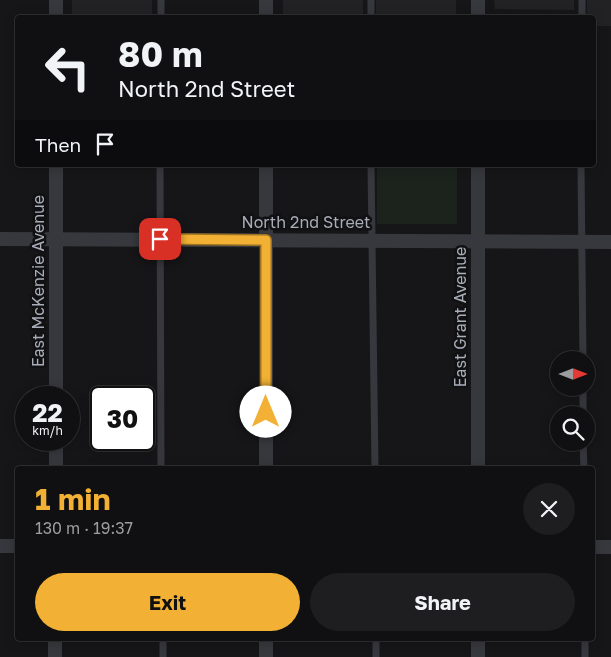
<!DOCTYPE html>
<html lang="en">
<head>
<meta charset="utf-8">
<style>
	body { margin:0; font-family:"Golos Text",sans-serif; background:#1e1e20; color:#f1f3f6; height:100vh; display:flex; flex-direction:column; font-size:19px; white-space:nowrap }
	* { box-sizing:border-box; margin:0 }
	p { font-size:16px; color:#9c9d9f }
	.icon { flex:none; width:28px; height:28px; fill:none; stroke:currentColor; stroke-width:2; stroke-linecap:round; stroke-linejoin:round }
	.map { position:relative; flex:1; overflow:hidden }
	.drawer { position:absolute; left:15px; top:466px; width:580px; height:175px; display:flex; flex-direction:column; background:#101012; border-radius:5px; box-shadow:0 2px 12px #0003,0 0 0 1px #303032 }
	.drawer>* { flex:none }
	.guide { position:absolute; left:15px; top:15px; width:581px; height:152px; border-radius:5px; box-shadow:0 2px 12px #0003,0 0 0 1px #303032; background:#101012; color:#f1f3f6; overflow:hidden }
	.needle { width:32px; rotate:90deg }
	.fabs { position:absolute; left:550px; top:351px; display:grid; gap:10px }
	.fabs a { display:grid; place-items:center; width:45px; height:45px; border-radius:50%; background:#101012; box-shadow:0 2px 12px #0003,0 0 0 1px #303032; font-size:25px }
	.speed { position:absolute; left:15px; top:386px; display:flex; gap:10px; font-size:25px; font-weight:700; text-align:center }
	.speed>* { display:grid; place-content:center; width:65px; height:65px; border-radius:50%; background:#101012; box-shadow:0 2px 12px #0003,0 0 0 1px #303032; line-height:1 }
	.speed small { font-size:12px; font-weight:400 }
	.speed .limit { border:2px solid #111; border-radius:8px; background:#fff; color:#111 }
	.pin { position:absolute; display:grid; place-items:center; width:42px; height:42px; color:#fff; margin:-21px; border-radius:10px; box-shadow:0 2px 8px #0006 }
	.me { position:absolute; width:55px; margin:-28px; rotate:0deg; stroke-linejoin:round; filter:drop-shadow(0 0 4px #0008) }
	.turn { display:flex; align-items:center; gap:18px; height:105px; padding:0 20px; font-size:22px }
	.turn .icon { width:65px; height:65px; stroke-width:2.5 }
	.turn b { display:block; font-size:35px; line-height:42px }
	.then { display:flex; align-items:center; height:48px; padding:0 20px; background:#0003; gap:10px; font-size:19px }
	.round { display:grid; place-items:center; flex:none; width:52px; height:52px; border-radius:26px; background:#1e1e20 }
	.overview { display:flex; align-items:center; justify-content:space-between; height:85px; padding:0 20px }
	h1 { font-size:30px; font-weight:700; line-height:38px; color:#f2b134 }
	.action { display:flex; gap:10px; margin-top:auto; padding:10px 20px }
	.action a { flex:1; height:58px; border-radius:30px; background:#f2b134; color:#111; font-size:20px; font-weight:700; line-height:58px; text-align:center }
	.action a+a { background:#1e1e20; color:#f1f3f6 }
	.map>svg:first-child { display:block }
	.built { fill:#222225 }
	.green { fill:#1c231d }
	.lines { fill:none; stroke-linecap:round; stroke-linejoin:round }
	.service { stroke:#37383d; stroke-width:7 }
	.minor { stroke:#37383d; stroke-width:14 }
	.route-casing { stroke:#9d7322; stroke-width:12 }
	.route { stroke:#f2b134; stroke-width:9 }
	.labels { text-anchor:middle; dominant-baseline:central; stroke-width:5; stroke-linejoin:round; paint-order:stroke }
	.street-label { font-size:16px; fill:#a8adb8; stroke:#111113 }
</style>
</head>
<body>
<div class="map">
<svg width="611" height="657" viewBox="0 0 611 657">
	<rect width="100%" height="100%" fill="#161618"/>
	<g class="built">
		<rect x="72" y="0" width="80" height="17"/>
		<rect x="283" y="0" width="80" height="17"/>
		<rect x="376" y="0" width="80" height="17"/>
		<path d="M 494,0 L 574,0 L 574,10 L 495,9 Z"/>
		<path d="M 587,0 L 611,0 L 611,26 L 594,26 L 594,18 L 587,17 Z"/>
	</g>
	<rect class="green" x="377" y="165" width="80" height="59"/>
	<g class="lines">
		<g class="service">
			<path d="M 371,0 L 371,18"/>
			<path d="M 161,18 L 161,0"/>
			<path d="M 582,18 L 582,0"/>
			<path d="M 160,165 L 161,469"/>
			<path d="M 371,165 L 375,469"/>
			<path d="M 581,165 L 583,360"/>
			<path d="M 583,388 L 583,415"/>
			<path d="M 583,442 L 584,469"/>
			<path d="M 163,639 L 163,657"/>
			<path d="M 376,657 L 376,639"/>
			<path d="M 585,657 L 585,639"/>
		</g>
		<g class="minor">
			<path d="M 478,0 L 478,18"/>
			<path d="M 56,18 L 56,0"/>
			<path d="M 266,18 L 266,0"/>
			<path d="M 478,165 L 478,469"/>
			<path d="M 0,239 L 611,242"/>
			<path d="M 56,398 L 56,165"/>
			<path d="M 56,469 L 56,440"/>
			<path d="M 266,469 L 266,165"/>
			<path d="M 0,546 L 18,546"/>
			<path d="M 592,547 L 611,547"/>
			<path d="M 478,639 L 478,657"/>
			<path d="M 55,657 L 55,639"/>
			<path d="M 266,657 L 266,639"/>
		</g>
	</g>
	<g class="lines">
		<defs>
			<path id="route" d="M 160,239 L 266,240 L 266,412"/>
		</defs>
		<use href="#route" class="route-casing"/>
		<use href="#route" class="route"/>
	</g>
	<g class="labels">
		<g class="street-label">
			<text x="306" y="222">North 2nd Street</text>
			<text transform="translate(38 281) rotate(-90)">East McKenzie Avenue</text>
			<text transform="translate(460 317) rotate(-90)">East Grant Avenue</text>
		</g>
	</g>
</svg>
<div class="fabs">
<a><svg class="needle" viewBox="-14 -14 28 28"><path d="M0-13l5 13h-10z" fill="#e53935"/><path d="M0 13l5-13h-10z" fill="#9c9d9f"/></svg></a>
<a><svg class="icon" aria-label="search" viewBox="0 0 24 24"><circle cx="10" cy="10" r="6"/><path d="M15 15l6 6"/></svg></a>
</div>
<div class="speed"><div>22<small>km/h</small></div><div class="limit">30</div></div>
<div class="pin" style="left:160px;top:239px;background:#d93025"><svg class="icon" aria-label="arrive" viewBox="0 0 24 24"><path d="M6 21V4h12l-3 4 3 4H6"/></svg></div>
<svg class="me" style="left:266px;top:412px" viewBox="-20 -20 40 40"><circle r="19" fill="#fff"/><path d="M0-13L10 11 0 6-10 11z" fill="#f2b134"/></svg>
<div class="guide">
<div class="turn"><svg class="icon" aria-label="left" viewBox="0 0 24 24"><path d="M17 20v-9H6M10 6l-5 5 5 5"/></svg><div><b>80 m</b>North 2nd Street</div></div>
<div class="then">Then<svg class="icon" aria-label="arrive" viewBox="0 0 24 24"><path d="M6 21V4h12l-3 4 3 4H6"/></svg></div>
</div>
<section class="drawer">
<div class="overview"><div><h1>1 min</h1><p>130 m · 19:37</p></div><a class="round"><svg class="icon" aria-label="close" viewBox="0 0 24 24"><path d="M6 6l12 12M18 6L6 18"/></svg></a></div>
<div class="action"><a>Exit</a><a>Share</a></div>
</section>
</div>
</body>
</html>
